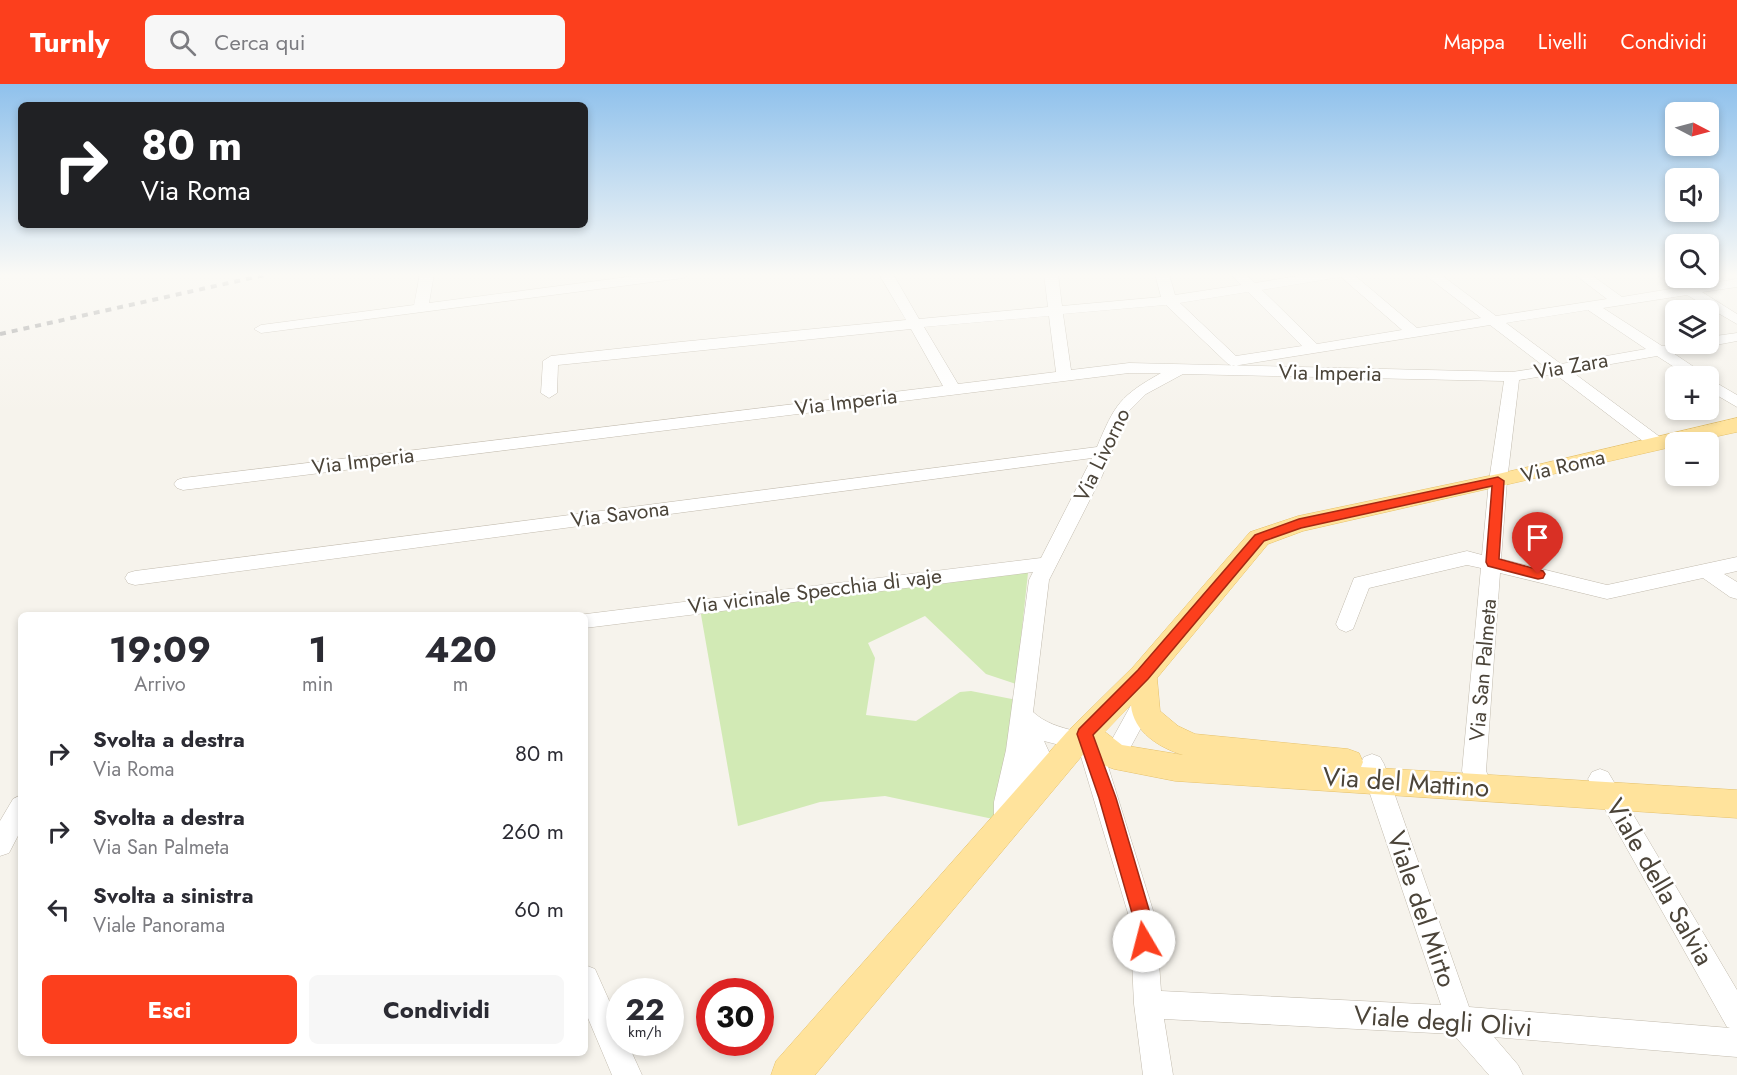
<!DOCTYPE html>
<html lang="it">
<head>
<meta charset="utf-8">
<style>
	body { margin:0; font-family:Jost,sans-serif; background:#f7f7f7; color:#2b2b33; height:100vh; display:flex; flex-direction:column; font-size:22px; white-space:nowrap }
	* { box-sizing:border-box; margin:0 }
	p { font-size:20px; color:#7c7c81 }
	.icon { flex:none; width:33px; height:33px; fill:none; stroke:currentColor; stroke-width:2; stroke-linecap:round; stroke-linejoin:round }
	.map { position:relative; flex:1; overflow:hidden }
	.sheet { position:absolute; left:18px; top:528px; width:570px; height:444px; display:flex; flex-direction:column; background:#fff; border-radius:9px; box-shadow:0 3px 9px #0003 }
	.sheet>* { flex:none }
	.guide { position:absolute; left:18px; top:18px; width:570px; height:126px; border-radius:9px; box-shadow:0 3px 9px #0003; background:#202124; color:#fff; overflow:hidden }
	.needle { width:39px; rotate:96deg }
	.tools { position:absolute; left:1665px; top:18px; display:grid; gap:12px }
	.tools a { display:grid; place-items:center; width:54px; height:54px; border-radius:9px; background:#fff; box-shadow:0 3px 9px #0003; font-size:30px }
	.speed { position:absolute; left:606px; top:894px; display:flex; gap:12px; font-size:30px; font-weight:700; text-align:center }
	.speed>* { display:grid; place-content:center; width:78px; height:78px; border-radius:50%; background:#fff; box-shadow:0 3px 9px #0003; line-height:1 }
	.speed small { font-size:15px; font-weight:400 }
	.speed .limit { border:9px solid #d22; background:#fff; color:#111 }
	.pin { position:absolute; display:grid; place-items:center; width:51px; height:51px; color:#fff; margin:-62px -26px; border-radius:50% 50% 50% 0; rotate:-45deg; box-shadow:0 0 6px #0007 }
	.pin .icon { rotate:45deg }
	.me { position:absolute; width:66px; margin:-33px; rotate:352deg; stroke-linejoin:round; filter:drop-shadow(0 0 4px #0008) }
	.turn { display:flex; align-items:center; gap:21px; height:126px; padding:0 24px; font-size:27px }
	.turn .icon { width:78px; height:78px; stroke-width:2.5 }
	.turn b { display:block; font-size:42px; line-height:51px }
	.eta { display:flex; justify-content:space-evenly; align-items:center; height:102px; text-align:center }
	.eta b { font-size:36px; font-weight:700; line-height:42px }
	.button { display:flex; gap:12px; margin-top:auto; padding:12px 24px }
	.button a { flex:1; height:69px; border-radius:9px; background:#fc3f1d; color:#fff; font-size:24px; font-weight:700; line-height:69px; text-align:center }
	.button a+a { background:#f7f7f7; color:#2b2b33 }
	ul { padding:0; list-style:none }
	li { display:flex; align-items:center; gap:18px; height:78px; padding:0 24px }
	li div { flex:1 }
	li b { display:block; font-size:22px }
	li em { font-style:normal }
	header { display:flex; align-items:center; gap:36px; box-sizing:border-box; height:84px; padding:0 30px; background:#fc3f1d; color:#fff }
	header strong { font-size:28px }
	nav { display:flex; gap:33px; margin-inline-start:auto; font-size:21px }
	.search { width:420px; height:54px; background:#f7f7f7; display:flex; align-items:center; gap:15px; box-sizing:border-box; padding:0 21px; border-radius:9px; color:#7c7c81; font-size:22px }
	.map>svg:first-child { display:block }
	.green { fill:#d2eab5 }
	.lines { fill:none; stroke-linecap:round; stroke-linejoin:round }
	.minor-casing { stroke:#c2bbae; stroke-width:1 }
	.major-casing { stroke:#e6c16a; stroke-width:1 }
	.minor { fill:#fff; fill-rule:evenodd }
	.major { fill:#ffe39c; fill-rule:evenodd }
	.rail { stroke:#9a9a9a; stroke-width:4; stroke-dasharray:6 6; stroke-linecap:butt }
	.route { fill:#fc3f1d; stroke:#a42913; stroke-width:1.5 }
	.labels { text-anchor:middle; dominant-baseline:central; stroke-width:5; stroke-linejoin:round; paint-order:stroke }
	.street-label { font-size:21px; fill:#4b4439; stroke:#fff }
	.near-street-label { font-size:26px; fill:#4b4439; stroke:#fff }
</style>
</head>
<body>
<header>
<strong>Turnly</strong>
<div class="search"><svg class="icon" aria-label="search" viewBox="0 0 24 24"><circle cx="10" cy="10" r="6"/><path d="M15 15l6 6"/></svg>Cerca qui</div>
<nav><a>Mappa</a><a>Livelli</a><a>Condividi</a></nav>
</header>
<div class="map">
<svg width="1737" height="991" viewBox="0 0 1737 991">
	<rect width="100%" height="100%" fill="#f6f3ec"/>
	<path class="green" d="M 1023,486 L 1028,489 L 1016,600 L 986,590 L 925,532 L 868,559 L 875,574 L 866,631 L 916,637 L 960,608 L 971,607 L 1017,616 L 993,735 L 885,712 L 820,718 L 738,742 L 700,525 Z"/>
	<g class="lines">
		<defs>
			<g id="minor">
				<path d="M 420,190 L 434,190 L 429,219 L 650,190 L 690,190 L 683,194 L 261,249 L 254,245 L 261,241 L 414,221 Z"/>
				<path d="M 879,190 L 893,190 L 919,235 L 1048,223 L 1044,190 L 1058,190 L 1062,222 L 1161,213 L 1155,190 L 1169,190 L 1175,211 L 1241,201 L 1231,190 L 1246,190 L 1255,199 L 1310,190 L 1353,190 L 1417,244 L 1481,234 L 1424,190 L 1440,190 L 1496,232 L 1607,215 L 1574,190 L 1590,190 L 1622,213 L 1676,204 L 1656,190 L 1673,190 L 1692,202 L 1737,195 L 1737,203 L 1702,208 L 1737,230 L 1737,240 L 1687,211 L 1603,224 L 1662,262 L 1708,260 L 1708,253 L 1737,249 L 1737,257 L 1673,269 L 1703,289 L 1705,292 L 1688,292 L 1657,272 L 1571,287 L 1664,356 L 1666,360 L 1664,364 L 1652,364 L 1555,290 L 1519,296 L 1507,397 L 1501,475 L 1607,501 L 1737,473 L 1737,487 L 1724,490 L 1737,498 L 1737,515 L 1730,513 L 1703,494 L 1607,515 L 1500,489 L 1486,687 L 1493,703 L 1489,710 L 1481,713 L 1473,710 L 1462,687 L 1481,484 L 1467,481 L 1369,504 L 1353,545 L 1346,548 L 1339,545 L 1336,540 L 1354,494 L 1467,467 L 1482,471 L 1489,397 L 1504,297 L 1183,290 L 1146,310 L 1128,328 L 1102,392 L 1049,496 L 1033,628 C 1045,639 1059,643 1075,647 L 1077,642 L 1085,640 L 1093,642 L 1104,670 L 1136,612 L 1144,609 L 1152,612 L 1155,618 L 1122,679 L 1114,682 L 1107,679 L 1156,836 L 1161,907 L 1441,921 L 1360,680 L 1364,673 L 1372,670 L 1380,673 L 1384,680 L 1469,923 L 1730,944 L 1727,943 L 1588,695 L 1592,688 L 1600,685 L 1608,688 L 1737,906 L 1737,973 L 1494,953 L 1518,981 L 1523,991 L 1489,991 L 1453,950 L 1164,935 L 1173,991 L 1143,991 L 1134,920 L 1130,836 L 1079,666 L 1044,657 L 1060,692 L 1056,699 C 1045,703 1033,703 1022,699 C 1019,714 1021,733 1015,747 L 1006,750 L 997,747 L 994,739 L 994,718 L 1006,666 L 1029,496 L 1033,488 L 585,544 L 585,531 L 578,531 L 1041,474 L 1092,374 L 135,501 L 128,499 L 125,494 L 128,489 L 135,487 L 1097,363 C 1115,320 1120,312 1161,289 L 1129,289 L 183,406 L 177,404 L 174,400 L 177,396 L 183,394 L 943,302 L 911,245 L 558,281 L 557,309 L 549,314 L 541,309 L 543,277 L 551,272 L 680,258 L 906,236 ZM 1341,193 L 1402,246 L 1317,260 L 1262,206 ZM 1248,208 L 1302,262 L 1236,272 L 1180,219 ZM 1166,221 L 1228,280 L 1233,282 L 1490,241 L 1545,283 L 1512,288 L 1129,279 L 1071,286 L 1063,230 ZM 1588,226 L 1646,265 L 1561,280 L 1506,239 ZM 1049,232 L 1056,288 L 958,300 L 924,243 Z"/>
				<path d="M 1708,294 L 1737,311 L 1737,323 L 1708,306 Z"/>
				<path d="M 21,711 L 21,746 L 9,769 L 0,772 L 0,737 L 13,715 Z"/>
				<path d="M 585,881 L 595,885 L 620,941 L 620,958 L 627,958 L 642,991 L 612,991 L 585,927 Z"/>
			</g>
			<path id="major" d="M 1737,334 L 1737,348 L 1691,358 L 1676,358 L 1676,362 L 1303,447 L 1268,460 L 1157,594 L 1160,627 L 1178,642 L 1195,650 L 1348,665 L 1359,669 L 1363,678 L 1361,683 L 1737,706 L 1737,734 L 1175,697 L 1114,685 L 1103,681 L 1086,667 L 815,991 L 771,991 L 776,977 L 1067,648 L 1133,583 L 1250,448 L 1298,432 L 1498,390 ZM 1131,621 C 1133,648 1160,664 1183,671 L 1122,661 L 1105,648 Z"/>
		</defs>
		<use href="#minor" class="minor-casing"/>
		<use href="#major" class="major-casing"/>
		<use href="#minor" class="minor"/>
		<use href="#major" class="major"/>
		<path class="rail" d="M 0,250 L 269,190"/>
	</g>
	<linearGradient id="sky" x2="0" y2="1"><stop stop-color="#8fc1ec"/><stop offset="0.58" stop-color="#fbfaf6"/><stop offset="1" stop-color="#fbfaf6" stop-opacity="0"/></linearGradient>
	<rect width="1737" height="329" fill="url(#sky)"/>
	<path class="route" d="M 1498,393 L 1504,397 L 1499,475 L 1543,487 L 1545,490 L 1543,494 L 1538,495 L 1488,482 L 1486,478 L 1492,402 L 1301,444 L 1264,457 L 1148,595 L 1093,651 L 1116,714 L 1152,836 L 1154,857 L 1151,864 L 1144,866 L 1138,864 L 1134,836 L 1099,714 L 1077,650 L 1079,645 L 1138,586 L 1255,451 L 1299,435 Z"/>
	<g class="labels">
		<g class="street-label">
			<text transform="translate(1571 282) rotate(-10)">Via Zara</text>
			<text transform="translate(1330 289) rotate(1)">Via Imperia</text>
			<text transform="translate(846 318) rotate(-7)">Via Imperia</text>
			<text transform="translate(1102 371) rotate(-64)">Via Livorno</text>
			<text transform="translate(363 377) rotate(-7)">Via Imperia</text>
			<text transform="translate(1563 382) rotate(-13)">Via Roma</text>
			<text transform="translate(620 430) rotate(-7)">Via Savona</text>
			<text transform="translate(815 507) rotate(-7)">Via vicinale Specchia di vaje</text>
			<text transform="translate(1483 586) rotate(-85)">Via San Palmeta</text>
		</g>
		<g class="near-street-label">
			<text transform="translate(1406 698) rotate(4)">Via del Mattino</text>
			<text transform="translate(1660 798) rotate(60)">Viale della Salvia</text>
			<text transform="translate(1422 825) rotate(71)">Viale del Mirto</text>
			<text transform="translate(1443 937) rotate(4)">Viale degli Olivi</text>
		</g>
	</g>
</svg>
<div class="tools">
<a><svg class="needle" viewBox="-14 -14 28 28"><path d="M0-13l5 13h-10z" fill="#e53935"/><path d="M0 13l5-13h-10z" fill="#7c7c81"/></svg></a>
<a><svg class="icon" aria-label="sound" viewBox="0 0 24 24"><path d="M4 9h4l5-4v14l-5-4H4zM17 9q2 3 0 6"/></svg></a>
<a><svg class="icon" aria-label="search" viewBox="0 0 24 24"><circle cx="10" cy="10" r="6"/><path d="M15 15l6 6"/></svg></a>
<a><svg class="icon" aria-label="layers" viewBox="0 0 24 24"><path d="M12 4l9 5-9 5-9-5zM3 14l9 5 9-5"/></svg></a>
<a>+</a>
<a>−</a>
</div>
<div class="speed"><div>22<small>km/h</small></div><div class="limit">30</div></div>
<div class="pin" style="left:1538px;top:490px;background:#d93025"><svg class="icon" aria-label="arrive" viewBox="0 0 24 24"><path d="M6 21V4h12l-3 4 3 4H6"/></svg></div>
<svg class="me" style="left:1144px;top:857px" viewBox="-20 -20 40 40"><circle r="19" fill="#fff"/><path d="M0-13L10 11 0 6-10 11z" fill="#fc3f1d"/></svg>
<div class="guide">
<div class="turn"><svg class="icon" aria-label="right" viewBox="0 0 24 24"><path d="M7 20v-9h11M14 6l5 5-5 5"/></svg><div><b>80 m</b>Via Roma</div></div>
</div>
<section class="sheet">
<div class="eta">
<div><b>19:09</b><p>Arrivo</p></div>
<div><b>1</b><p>min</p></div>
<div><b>420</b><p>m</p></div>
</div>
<ul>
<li><svg class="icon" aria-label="right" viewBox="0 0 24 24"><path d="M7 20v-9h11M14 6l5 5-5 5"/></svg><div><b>Svolta a destra</b><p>Via Roma</p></div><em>80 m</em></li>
<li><svg class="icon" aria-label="right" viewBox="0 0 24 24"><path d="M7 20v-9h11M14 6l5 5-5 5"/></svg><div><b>Svolta a destra</b><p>Via San Palmeta</p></div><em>260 m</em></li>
<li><svg class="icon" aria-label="left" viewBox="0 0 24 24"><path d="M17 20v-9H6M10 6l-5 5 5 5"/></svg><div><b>Svolta a sinistra</b><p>Viale Panorama</p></div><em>60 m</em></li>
</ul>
<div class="button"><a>Esci</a><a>Condividi</a></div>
</section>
</div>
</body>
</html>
